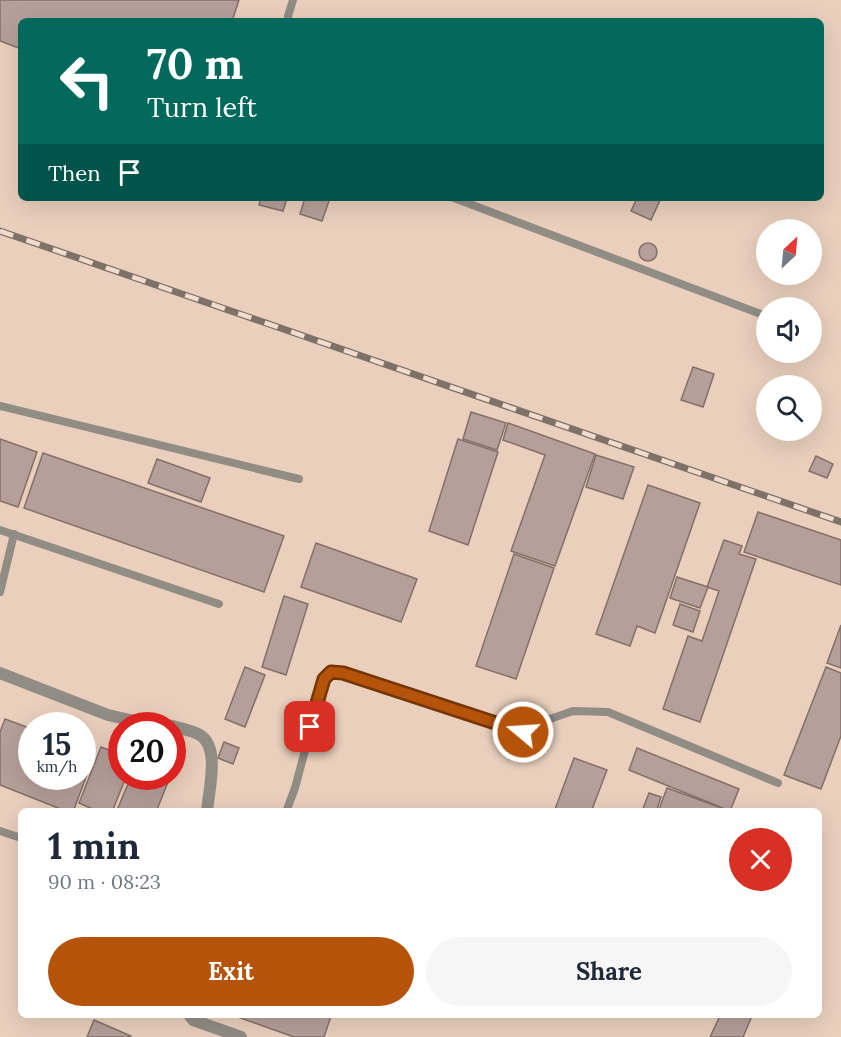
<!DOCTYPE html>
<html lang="en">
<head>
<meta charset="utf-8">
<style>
	body { margin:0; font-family:Lora,serif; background:#f6f6f7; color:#1f2937; height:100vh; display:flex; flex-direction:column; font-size:22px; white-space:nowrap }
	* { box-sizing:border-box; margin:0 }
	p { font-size:20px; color:#747a83 }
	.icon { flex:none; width:33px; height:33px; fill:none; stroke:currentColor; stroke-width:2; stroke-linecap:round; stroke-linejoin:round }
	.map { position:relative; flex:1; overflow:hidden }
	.details { position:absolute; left:18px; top:808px; width:804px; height:210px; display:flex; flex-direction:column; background:#fff; border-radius:9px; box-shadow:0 6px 24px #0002 }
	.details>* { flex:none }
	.guide { position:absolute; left:18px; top:18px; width:806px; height:183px; border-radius:9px; box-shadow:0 6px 24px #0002; background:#00695c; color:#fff; overflow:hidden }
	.needle { width:39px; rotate:26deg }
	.fabs { position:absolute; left:756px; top:219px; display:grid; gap:12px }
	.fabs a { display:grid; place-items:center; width:66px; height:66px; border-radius:50%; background:#fff; box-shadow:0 6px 24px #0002; font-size:30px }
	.speed { position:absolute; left:18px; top:712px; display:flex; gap:12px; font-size:30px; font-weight:700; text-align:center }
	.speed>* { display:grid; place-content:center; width:78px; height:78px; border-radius:50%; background:#fff; box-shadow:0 6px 24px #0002; line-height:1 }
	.speed small { font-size:15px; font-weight:400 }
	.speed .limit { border:9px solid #d22; background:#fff; color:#111 }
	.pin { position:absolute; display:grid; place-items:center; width:51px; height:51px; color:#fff; margin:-26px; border-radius:12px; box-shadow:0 3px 9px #0006 }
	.me { position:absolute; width:66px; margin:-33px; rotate:288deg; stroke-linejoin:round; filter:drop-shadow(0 0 4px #0008) }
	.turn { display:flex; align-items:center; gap:21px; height:126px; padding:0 30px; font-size:27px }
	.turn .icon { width:78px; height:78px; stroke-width:2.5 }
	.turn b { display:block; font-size:42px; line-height:51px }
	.then { display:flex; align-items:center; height:57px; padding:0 30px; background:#0003; gap:12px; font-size:22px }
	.round { display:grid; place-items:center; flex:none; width:63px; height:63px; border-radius:32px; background:#f6f6f7 }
	.headline { display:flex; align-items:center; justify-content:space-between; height:102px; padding:0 30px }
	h1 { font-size:36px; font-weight:700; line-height:45px }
	.cta { display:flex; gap:12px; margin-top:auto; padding:12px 30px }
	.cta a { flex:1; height:69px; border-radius:36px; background:#b45309; color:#fff; font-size:24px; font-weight:700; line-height:69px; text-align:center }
	.cta a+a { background:#f6f6f7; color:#1f2937 }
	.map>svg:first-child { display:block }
	.built { fill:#e9cfbc; fill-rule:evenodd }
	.building { fill:#b69f99; stroke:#856f69; stroke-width:1.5 }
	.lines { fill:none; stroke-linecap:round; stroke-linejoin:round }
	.service { stroke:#918c84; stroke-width:8 }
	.minor { stroke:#918c84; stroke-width:12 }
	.rail-casing { stroke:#7e7168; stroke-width:7 }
	.rail { stroke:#f1ddcf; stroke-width:4.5; stroke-dasharray:14; stroke-linecap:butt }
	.route-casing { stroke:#753606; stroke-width:15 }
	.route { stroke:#b45309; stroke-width:10 }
</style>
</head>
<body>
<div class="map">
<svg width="841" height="1037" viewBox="0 0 841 1037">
	<rect width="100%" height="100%" fill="#f1ddcf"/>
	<path class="built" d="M 0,0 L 841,0 L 841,1037 L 0,1037 ZM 21,21 L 820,21 L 820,198 L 21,198 ZM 766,230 L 812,230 L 812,274 L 766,274 ZM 766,308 L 812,308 L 812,352 L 766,352 ZM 766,386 L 812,386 L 812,430 L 766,430 ZM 32,726 L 82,726 L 82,777 L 32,777 ZM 122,726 L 172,726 L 172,777 L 122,777 ZM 21,812 L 819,812 L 819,1016 L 21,1016 Z"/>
	<g class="building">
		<path d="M 0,0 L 239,0 L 232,21 L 21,21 L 21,49 L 0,41 Z"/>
		<path d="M 261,198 L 287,198 L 283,211 L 259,205 Z"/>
		<path d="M 305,198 L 330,198 L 322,221 L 300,214 Z"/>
		<path d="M 637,198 L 661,198 L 651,220 L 631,211 Z"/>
		<circle cx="648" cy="252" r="9"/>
		<path d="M 693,367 L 714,374 L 703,407 L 681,400 Z"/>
		<path d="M 471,412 L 506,423 L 497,450 L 463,439 Z"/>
		<path d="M 508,423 L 595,454 L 555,566 L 511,551 L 545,455 L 503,440 Z"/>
		<path d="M 0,439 L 37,452 L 18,507 L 0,501 Z"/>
		<path d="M 458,439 L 498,452 L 468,545 L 429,531 Z"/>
		<path d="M 43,453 L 284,536 L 264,592 L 24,508 Z"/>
		<path d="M 596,455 L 634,467 L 623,499 L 586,487 Z"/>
		<path d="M 816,456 L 833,464 L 827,478 L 809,471 Z"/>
		<path d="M 157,459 L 210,478 L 201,502 L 148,483 Z"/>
		<path d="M 648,485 L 700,503 L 655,633 L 637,626 L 630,646 L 596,634 Z"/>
		<path d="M 758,512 L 841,540 L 841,585 L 744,552 Z"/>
		<path d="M 724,540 L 742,546 L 739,554 L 756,559 L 700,722 L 663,709 L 688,636 L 702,641 L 719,591 L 707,587 Z"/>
		<path d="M 316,543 L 417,579 L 401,622 L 301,587 Z"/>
		<path d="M 514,554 L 554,568 L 516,679 L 476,666 Z"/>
		<path d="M 677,577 L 708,587 L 700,608 L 670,598 Z"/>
		<path d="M 284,596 L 308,604 L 286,675 L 262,667 Z"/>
		<path d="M 680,604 L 700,611 L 693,632 L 673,625 Z"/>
		<path d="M 841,625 L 841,668 L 827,663 Z"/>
		<path d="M 245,667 L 265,675 L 245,727 L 225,719 Z"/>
		<path d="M 826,667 L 841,673 L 841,736 L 821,789 L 784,775 Z"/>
		<path d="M 5,719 L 32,729 L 32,777 L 82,777 L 82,748 L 95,753 L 73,812 L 68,812 L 0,785 L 0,732 Z"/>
		<path d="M 224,742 L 239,748 L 233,764 L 218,758 Z"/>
		<path d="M 101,747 L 122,755 L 122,777 L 126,777 L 112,812 L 99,812 L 79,803 Z"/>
		<path d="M 637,748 L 739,789 L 730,811 L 629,770 Z"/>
		<path d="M 574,758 L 607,770 L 591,812 L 554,812 Z"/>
		<path d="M 131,777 L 170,777 L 156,812 L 117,810 Z"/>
		<path d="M 667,788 L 727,810 L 726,812 L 658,812 Z"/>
		<path d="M 649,793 L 661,797 L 656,812 L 642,811 Z"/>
		<path d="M 235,1016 L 331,1016 L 324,1037 L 294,1037 Z"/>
		<path d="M 720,1016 L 752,1016 L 743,1037 L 710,1037 Z"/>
		<path d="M 94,1020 L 131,1036 L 130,1037 L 87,1037 Z"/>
	</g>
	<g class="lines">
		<g class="service">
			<path d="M 289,21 L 288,16 L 293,0"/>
			<path d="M 454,198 L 766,316"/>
			<path d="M 0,406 L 299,479"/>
			<path d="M 0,530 L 219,604"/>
			<path d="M 0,592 L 14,534"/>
			<path d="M 286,812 L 295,788 L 324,679 L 331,672 L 343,673 L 523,732 L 547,720 L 573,711 L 608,712 L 778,783"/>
			<path d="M 0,831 L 21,838"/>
		</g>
		<g class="minor">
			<path d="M 0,673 L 108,715 L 139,722 L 164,724 L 172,726"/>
			<path d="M 172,726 C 181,729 192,730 200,735 C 221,748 208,792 207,812"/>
			<path d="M 190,1016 L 193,1020 L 241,1037"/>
		</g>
		<defs>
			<path id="rail" d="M 0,231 L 841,522"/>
		</defs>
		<use href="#rail" class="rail-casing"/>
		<use href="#rail" class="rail"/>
	</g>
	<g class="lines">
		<defs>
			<path id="route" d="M 310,727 L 324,679 L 331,672 L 343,673 L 523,732"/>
		</defs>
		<use href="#route" class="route-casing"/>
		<use href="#route" class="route"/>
	</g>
</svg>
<div class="fabs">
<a><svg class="needle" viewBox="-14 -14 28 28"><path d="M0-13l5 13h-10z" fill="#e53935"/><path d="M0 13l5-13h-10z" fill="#747a83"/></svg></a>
<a><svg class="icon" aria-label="sound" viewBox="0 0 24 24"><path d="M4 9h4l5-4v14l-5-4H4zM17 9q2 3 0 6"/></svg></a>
<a><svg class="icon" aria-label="search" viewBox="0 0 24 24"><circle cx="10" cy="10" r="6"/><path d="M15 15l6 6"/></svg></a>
</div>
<div class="speed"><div>15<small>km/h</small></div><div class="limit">20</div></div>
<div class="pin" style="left:310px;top:727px;background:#d93025"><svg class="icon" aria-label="arrive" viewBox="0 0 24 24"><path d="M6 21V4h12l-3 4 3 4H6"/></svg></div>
<svg class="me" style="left:523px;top:732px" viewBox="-20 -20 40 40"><circle r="17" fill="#b45309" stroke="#fff" stroke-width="3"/><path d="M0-11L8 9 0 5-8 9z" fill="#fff"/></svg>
<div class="guide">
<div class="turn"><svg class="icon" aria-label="left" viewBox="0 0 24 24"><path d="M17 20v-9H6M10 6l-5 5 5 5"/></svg><div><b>70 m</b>Turn left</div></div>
<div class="then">Then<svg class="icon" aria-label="arrive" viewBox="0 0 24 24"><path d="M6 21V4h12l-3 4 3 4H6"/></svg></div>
</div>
<section class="details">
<div class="headline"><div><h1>1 min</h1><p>90 m · 08:23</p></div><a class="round" style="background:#d93025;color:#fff"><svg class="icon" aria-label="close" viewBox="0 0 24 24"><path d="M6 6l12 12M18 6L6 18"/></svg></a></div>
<div class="cta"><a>Exit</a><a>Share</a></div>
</section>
</div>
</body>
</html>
